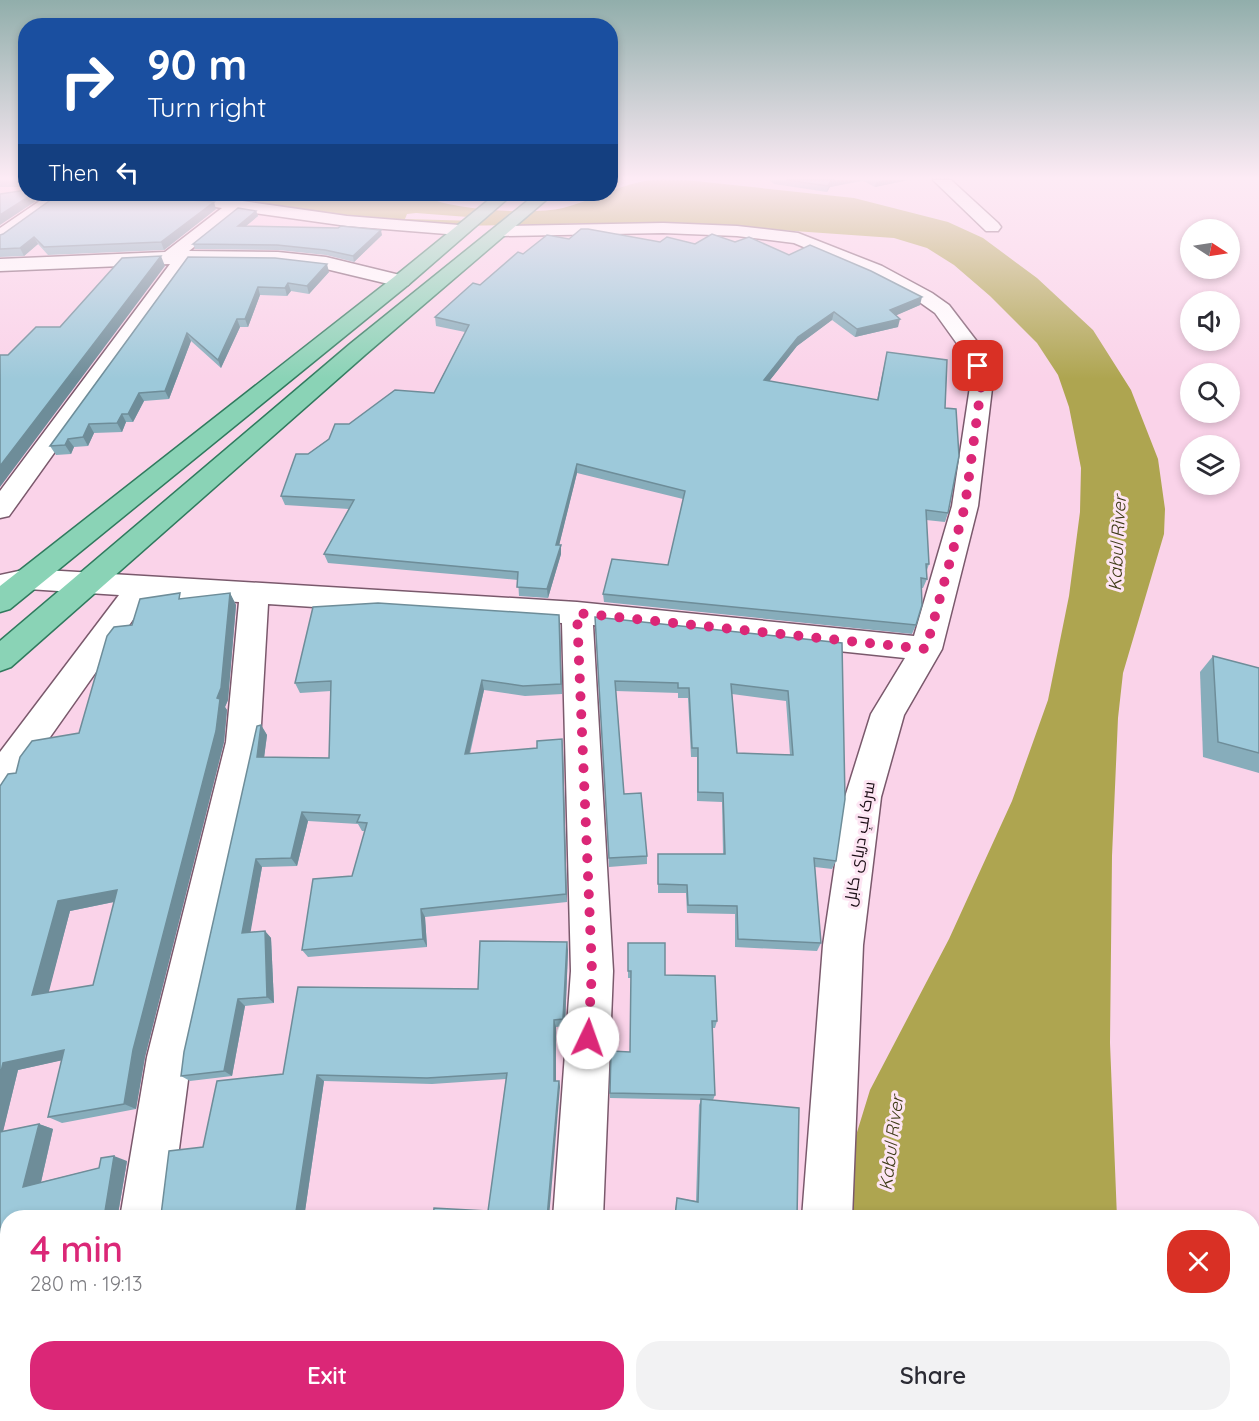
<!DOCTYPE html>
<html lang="en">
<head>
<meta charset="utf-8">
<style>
	body { margin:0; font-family:Quicksand,Cairo,sans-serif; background:#f2f2f3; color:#2b2b33; height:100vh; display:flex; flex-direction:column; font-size:22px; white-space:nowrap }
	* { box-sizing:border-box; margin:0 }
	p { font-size:20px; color:#7c7c81 }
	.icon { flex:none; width:33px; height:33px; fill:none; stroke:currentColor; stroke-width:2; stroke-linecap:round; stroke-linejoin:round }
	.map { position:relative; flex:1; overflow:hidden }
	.sheet { position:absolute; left:0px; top:1210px; width:1260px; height:212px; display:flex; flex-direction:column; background:#fff; border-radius:24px 24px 0 0; box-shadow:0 3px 9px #0003 }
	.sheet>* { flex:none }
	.top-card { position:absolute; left:18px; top:18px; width:600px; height:183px; border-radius:24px; box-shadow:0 3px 9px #0003; background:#1a4fa0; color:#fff; overflow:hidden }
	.needle { width:39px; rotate:102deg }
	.buttons { position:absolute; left:1180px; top:219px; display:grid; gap:12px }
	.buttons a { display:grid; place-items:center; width:60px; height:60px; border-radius:50%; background:#fff; box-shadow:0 3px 9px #0003; font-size:30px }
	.pin { position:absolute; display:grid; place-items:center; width:51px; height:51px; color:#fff; margin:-26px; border-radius:12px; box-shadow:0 3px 9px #0006 }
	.me { position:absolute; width:66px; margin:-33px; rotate:3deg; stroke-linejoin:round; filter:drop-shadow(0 0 4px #0008) }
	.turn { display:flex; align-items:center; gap:21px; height:126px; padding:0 30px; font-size:27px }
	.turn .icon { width:78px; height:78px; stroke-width:2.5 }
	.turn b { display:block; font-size:42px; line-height:51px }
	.then { display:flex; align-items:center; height:57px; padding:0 30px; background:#0003; gap:12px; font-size:22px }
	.round { display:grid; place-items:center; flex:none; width:63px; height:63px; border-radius:24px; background:#f2f2f3 }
	.summary { display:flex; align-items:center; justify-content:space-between; height:102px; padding:0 30px }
	h1 { font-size:36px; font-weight:600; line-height:45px; color:#db2777 }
	.action { display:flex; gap:12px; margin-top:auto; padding:12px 30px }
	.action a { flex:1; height:69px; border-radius:24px; background:#db2777; color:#fff; font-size:24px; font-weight:600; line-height:69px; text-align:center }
	.action a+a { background:#f2f2f3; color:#2b2b33 }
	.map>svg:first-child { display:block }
	.water { fill:#aea550; fill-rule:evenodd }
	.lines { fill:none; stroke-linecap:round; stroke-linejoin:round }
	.minor-casing { stroke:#7a596c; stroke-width:3 }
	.major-casing { stroke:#307a5e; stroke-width:3 }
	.minor { fill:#fff; fill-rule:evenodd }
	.major { fill:#8ad3b6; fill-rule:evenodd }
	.wall { fill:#87adbb; fill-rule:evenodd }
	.shaded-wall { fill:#6e8d99 }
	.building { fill:#9dc9da; stroke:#6e8d99; stroke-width:1.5; fill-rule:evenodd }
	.route { stroke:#db2777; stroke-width:10; stroke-dasharray:0 18 }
	.labels { text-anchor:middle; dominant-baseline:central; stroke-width:6; stroke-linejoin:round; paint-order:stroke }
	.street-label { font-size:16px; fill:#1a0d14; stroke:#fde5f3 }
	.water-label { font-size:18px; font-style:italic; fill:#3f3b16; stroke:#fde5f3 }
</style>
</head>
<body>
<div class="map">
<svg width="1259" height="1421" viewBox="0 0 1259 1421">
	<rect width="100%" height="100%" fill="#fad3e9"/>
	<g class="water">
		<path d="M 686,180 L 854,198 L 948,222 L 983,238 L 1037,278 L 1093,330 L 1131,390 L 1158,459 L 1165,509 L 1164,534 L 1123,673 L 1118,718 L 1112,856 L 1110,1043 L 1117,1218 L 850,1218 L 850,1155 L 870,1090 L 949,939 L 1012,801 L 1048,700 L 1069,596 L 1080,512 L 1081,468 L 1069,407 L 1058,375 L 1037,343 L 990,296 L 954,265 L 927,248 L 894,238 L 722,226 L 608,223 L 457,226 L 361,219 L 209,194 L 428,194 L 431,199 C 459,210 533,215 563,208 C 591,201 613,188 640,182 C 655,178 671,180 686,180 ZM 416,213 L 481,218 L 478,221 L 405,219 L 407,214 Z"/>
		<path d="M 1135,1415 L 1136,1421 L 862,1421 L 861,1415 Z"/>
	</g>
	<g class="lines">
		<defs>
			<g id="minor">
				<path d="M 933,180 L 951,180 L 998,223 L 1001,227 L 998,231 L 986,231 Z"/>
				<path d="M 50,194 L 68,194 L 6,240 L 0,241 L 0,228 Z"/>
				<path d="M 173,194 L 194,194 L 347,216 L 459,225 L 465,226 L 468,230 L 465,234 L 459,235 L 347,226 L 239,211 L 189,251 L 278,252 L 326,257 L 408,277 L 411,281 L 408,285 L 401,287 L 326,269 L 278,264 L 190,263 L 9,516 L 0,518 L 0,491 L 170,264 L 0,271 L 0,259 L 165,252 L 222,208 L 187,203 Z"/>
				<path d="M 663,223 L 737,226 L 798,233 L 882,266 L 932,293 L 949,305 L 985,352 L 993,380 L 978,506 L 942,649 L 904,715 L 881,797 L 863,945 L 852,1218 L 802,1218 L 823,945 L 845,797 L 871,714 L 905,658 L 593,625 L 613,971 L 603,1218 L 553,1218 L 571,971 L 562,623 L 268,604 L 260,742 L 191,1057 L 170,1218 L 120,1218 L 147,1057 L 226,742 L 239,602 L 149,597 L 19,781 L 12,794 L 0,798 L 0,752 L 119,595 L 28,589 L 0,595 L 0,575 L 28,569 L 577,602 L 914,636 L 952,506 L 971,380 L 963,352 L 935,313 L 918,301 L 868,274 L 794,243 L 737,236 L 663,233 L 502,236 L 496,235 L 493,231 L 496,227 L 502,226 Z"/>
				<path d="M 88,1414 L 144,1414 L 143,1421 L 87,1421 Z"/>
				<path d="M 524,1414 L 580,1414 L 579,1421 L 523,1421 Z"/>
				<rect x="791" y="1414" width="56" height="7"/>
			</g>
			<g id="major">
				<path d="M 496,194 L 513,194 L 408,285 L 10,609 L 0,612 L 0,586 L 394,277 Z"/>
				<path d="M 536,194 L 553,194 L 366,354 L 11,667 L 0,671 L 0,641 L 350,344 Z"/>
			</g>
		</defs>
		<use href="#minor" class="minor-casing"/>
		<use href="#major" class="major-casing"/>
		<use href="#minor" class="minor"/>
		<use href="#major" class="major"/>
	</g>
	<g class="wall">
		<rect x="0" y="180" width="26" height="7"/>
		<path d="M 769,180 L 908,180 L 875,187 L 863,181 L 830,187 L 827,192 L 774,184 Z"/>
		<path d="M 216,209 L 164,250 L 48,255 L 38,244 L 24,256 L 0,257 L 0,235 Z"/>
		<path d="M 256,211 L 258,216 L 246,226 L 382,235 L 354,262 L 326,255 L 278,250 L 195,249 L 193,244 Z"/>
		<path d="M 569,239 L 660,242 L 695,244 L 735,242 L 789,255 L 920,305 L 896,315 L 898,327 L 855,337 L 832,320 L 797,346 L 769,381 L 877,400 L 887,352 L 945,408 L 948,513 L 945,522 L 926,520 L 929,564 L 926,573 L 927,579 L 923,588 L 921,588 L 916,625 L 912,634 L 604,602 L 603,594 L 668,565 L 683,499 L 577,473 L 559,545 L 561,554 L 548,598 L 519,596 L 518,580 L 328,563 L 324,554 L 349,509 L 285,505 L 281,496 L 308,454 L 349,424 L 434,393 L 465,332 L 436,326 L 435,317 L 523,254 Z"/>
		<path d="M 188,257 L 329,272 L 309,294 L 291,291 L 287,296 L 260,295 L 248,327 L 240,327 L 221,368 L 191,341 L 169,399 L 144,401 L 133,422 L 126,422 L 122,432 L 94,433 L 88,446 L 74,447 L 71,454 L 56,455 L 50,446 Z"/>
		<path d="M 230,593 L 236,605 L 228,700 L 225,707 L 227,710 L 224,742 L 145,1057 L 136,1109 L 62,1123 L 48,1117 L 62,1060 L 18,1070 L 3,1131 L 39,1124 L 53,1129 L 41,1182 L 127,1161 L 118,1214 L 8,1218 L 8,1414 L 58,1414 L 57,1421 L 0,1421 L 0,786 L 16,773 L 79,733 L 132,625 L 183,599 ZM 114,902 L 93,985 L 48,993 L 70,911 Z"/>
		<path d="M 595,617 L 842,643 L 836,861 L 832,869 L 815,867 L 821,943 L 817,951 L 735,947 L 735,914 L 687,913 L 686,893 L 658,893 L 658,854 L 723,854 L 722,802 L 697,801 L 697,757 L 691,757 L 688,698 L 678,698 L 678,693 L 616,691 L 624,794 L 647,856 L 647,864 L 609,867 ZM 732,694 L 786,701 L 790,755 L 737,753 Z"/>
		<path d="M 560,625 L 562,694 L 525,696 L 484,690 L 470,754 L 563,748 L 567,902 L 425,917 L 427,947 L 308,957 L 302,950 L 352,876 L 365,831 L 362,831 L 358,824 L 308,821 L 297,866 L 262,867 L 250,932 L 265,931 L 271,938 L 274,1003 L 245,1006 L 232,1076 L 190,1081 L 181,1076 L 261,725 L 267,735 L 264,757 L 329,758 L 331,691 L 300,693 L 295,683 Z"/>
		<path d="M 1213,656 L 1259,668 L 1259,773 L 1203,757 L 1200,672 Z"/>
		<path d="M 628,943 L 717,1021 L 715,1028 L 712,1028 L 715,1095 L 713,1100 L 797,1218 L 674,1217 L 677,1198 L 696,1201 L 699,1105 L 701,1100 L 610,1098 L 610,1093 L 630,1052 L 631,978 L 628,978 Z"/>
		<path d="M 568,950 L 565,1026 L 556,1027 L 556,1081 L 559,1081 L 560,1087 L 488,1211 L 506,1079 L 432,1084 L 324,1081 L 304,1218 L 139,1218 L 161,1215 L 203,1147 L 283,1074 Z"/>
		<path d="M 582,1415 L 619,1421 L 579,1421 Z"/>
	</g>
	<g class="shaded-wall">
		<path d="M 835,180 L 863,180 L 830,187 L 827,192 L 828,186 L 831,181 Z"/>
		<path d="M 883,180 L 908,180 L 875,187 L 876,182 Z"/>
		<path d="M 33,194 L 44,194 L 45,195 L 0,225 L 0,215 Z"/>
		<path d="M 214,202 L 216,209 L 164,250 L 161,242 Z"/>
		<path d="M 256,211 L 258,216 L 240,231 L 238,226 Z"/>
		<path d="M 381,230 L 382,235 L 354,262 L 353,256 Z"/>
		<path d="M 34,237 L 38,244 L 24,256 L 20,248 Z"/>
		<path d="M 161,256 L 165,266 L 0,487 L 0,466 Z"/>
		<path d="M 327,264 L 329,272 L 309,294 L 307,286 Z"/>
		<path d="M 288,283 L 291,291 L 287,296 L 285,288 Z"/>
		<path d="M 258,287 L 260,295 L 248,327 L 245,319 Z"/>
		<path d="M 922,297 L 920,305 L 888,319 L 890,310 Z"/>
		<path d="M 834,312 L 832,320 L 797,346 L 763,389 L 764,380 L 798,337 Z"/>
		<path d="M 237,319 L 240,327 L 221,368 L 218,360 Z"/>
		<path d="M 900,319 L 898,327 L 855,337 L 857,329 Z"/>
		<path d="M 187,333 L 191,341 L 169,399 L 165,391 Z"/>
		<path d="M 139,393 L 144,401 L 133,422 L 128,414 Z"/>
		<path d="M 122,414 L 126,422 L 122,432 L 117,423 Z"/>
		<path d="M 89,424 L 94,433 L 88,446 L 83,437 Z"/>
		<path d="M 68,439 L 74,447 L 71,454 L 65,445 Z"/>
		<path d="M 577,464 L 577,473 L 557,554 L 556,545 Z"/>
		<path d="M 561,545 L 561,554 L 548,598 L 547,589 Z"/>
		<path d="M 230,593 L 236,605 L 228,700 L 225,707 L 227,710 L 224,742 L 145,1057 L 136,1109 L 124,1104 L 133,1050 L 217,698 Z"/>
		<path d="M 559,615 L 560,625 L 562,694 L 561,684 Z"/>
		<path d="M 482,680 L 484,690 L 467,763 L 465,754 Z"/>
		<path d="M 261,725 L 267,735 L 263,766 L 257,757 Z"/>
		<path d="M 562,739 L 563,748 L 567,902 L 566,894 Z"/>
		<path d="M 302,812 L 308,821 L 297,866 L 291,858 Z"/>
		<path d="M 256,859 L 262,867 L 249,941 L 242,933 Z"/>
		<path d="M 117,890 L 128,899 L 70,911 L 46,1003 L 32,995 L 58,901 Z"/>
		<path d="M 421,909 L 425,917 L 427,947 L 423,939 Z"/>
		<path d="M 265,931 L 271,938 L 274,1003 L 267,997 Z"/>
		<path d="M 567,942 L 568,950 L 565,1026 L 563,1019 Z"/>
		<path d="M 238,999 L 245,1006 L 232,1076 L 224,1071 Z"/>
		<path d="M 554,1020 L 556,1027 L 556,1087 L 554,1081 Z"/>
		<path d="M 64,1050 L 77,1057 L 18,1070 L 1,1140 L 0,1139 L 0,1076 L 3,1063 Z"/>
		<path d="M 317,1075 L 324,1081 L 304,1218 L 295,1218 Z"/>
		<path d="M 559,1081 L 560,1087 L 549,1218 L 547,1218 Z"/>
		<path d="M 39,1124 L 53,1129 L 39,1191 L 23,1187 Z"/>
		<path d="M 114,1156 L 127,1161 L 118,1214 L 103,1218 L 77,1218 Z"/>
		<path d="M 43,1414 L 58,1414 L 57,1421 L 40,1421 L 41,1416 Z"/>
		<path d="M 175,1414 L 187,1414 L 186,1421 L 174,1421 Z"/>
		<path d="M 521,1414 L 523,1414 L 521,1421 L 518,1421 Z"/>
	</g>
	<g class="building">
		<path d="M 786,180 L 835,180 L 831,181 L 828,186 Z"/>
		<path d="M 26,190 L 26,194 L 33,194 L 0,215 L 0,194 Z"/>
		<path d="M 59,194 L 119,194 L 214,202 L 161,242 L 44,247 L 34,237 L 20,248 L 0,249 L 0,235 L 3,234 Z"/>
		<path d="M 238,208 L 256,211 L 238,226 L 338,228 L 341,226 L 381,230 L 353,256 L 325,250 L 277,245 L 193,244 Z"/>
		<path d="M 581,229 L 588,229 L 660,242 L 667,237 L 695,244 L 712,234 L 735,242 L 749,237 L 789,255 L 810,245 L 871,271 L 922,297 L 890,310 L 900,319 L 857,329 L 834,312 L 798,337 L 764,380 L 878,400 L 887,352 L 947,360 L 945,408 L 956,409 L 959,456 L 948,513 L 926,510 L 929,564 L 926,564 L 927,579 L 921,578 L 922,605 L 916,625 L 603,594 L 612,559 L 668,565 L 685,491 L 577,464 L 556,545 L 561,545 L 547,589 L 517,587 L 518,572 L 324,554 L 354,500 L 281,496 L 296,454 L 308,454 L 329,439 L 335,424 L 349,424 L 395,390 L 434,393 L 469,325 L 435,317 L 473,283 L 480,285 L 518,252 L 523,254 L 547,235 L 569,239 Z"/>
		<path d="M 161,256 L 0,466 L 0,355 L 8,355 L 36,327 L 60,327 L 122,258 Z"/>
		<path d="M 188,257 L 275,258 L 327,264 L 307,286 L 288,283 L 285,288 L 258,287 L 245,319 L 237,319 L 218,360 L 187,333 L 165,391 L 139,393 L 128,414 L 122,414 L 117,423 L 89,424 L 83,437 L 68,439 L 65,445 L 50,446 Z"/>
		<path d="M 180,593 L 179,599 L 230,593 L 221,688 L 217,698 L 220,699 L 216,731 L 133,1050 L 124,1104 L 48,1117 L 64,1050 L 3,1063 L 0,1076 L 0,786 L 8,774 L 16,773 L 20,757 L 32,741 L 79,733 L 107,636 L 114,627 L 132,625 L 140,599 ZM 117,890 L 93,985 L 32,995 L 58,901 Z"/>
		<path d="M 378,603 L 559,615 L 561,684 L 523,686 L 482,680 L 465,754 L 537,748 L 537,741 L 562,739 L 566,894 L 421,909 L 423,939 L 302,950 L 313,879 L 352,876 L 367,823 L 357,822 L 360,815 L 302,812 L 291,858 L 256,859 L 242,933 L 265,931 L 267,997 L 238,999 L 224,1071 L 181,1076 L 184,1052 L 257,726 L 261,725 L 257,757 L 329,758 L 331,681 L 295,683 L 313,607 Z"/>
		<path d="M 595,617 L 842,643 L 845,799 L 836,861 L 814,858 L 821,943 L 738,939 L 737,906 L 688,905 L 687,885 L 658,884 L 658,854 L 725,854 L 723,793 L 698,792 L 698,748 L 692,748 L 689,688 L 678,688 L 678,683 L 615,681 L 624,794 L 641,793 L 647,856 L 609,858 ZM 731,684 L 788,691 L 793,755 L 737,753 Z"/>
		<path d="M 1213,656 L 1259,668 L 1259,753 L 1218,742 Z"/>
		<path d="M 480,941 L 567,942 L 563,1019 L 554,1020 L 554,1081 L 559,1081 L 547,1218 L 433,1218 L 434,1208 L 488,1211 L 507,1073 L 427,1078 L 317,1075 L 295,1218 L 139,1218 L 161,1215 L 169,1151 L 203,1147 L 217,1081 L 283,1074 L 298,987 L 478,989 Z"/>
		<path d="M 628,943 L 665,943 L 665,975 L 715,976 L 717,1021 L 712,1021 L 715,1095 L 610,1093 L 611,1051 L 630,1052 L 631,971 L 628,971 Z"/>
		<path d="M 701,1099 L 799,1108 L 797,1218 L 650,1218 L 651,1212 L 675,1217 L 677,1198 L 698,1202 Z"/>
		<path d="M 39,1124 L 23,1187 L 99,1168 L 101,1158 L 114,1156 L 105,1211 L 77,1218 L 8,1218 L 8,1414 L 43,1414 L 41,1416 L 40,1421 L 0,1421 L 0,1132 Z"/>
		<path d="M 130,1414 L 175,1414 L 174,1421 L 131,1421 L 132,1415 Z"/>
		<path d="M 454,1414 L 521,1414 L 518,1421 L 479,1421 Z"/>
		<path d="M 581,1418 L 603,1421 L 579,1421 Z"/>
	</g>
	<linearGradient id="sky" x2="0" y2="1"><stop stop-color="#91aeab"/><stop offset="0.47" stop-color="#fdebf5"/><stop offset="1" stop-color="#fdebf5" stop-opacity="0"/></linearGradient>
	<rect width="1259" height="379" fill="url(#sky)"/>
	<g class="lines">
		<path class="route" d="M 588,1038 L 592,971 L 577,613 L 926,649 L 965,506 L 982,380 L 978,366"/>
	</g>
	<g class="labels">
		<g class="street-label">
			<text transform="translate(859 844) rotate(-81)">سرک لبِ دریای کابل</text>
		</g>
		<g class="water-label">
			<text transform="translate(1117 543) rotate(-87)">Kabul River</text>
			<text transform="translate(891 1143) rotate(-83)">Kabul River</text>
		</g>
	</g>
</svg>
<div class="buttons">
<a><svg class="needle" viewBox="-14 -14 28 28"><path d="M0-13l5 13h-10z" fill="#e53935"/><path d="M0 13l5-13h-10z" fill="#7c7c81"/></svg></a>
<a><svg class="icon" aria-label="sound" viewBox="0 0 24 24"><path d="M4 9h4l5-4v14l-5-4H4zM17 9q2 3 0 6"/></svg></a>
<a><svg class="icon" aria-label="search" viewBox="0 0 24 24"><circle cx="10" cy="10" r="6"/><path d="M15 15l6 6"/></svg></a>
<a><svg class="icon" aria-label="layers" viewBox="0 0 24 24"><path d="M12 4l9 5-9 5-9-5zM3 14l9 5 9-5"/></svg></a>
</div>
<div class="pin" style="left:978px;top:366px;background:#d93025"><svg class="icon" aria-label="arrive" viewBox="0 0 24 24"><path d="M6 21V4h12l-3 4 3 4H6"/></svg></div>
<svg class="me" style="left:588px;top:1038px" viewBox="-20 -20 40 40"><circle r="19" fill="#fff"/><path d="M0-13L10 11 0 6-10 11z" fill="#db2777"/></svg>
<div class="top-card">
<div class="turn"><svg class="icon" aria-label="right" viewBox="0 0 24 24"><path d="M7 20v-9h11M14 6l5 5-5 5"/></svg><div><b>90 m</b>Turn right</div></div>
<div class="then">Then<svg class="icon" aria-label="left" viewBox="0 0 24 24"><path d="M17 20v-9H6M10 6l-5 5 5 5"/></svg></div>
</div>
<section class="sheet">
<div class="summary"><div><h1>4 min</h1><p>280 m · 19:13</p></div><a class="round" style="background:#d93025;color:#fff"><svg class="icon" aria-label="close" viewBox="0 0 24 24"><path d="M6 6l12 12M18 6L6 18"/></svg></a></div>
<div class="action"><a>Exit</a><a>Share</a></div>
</section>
</div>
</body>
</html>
